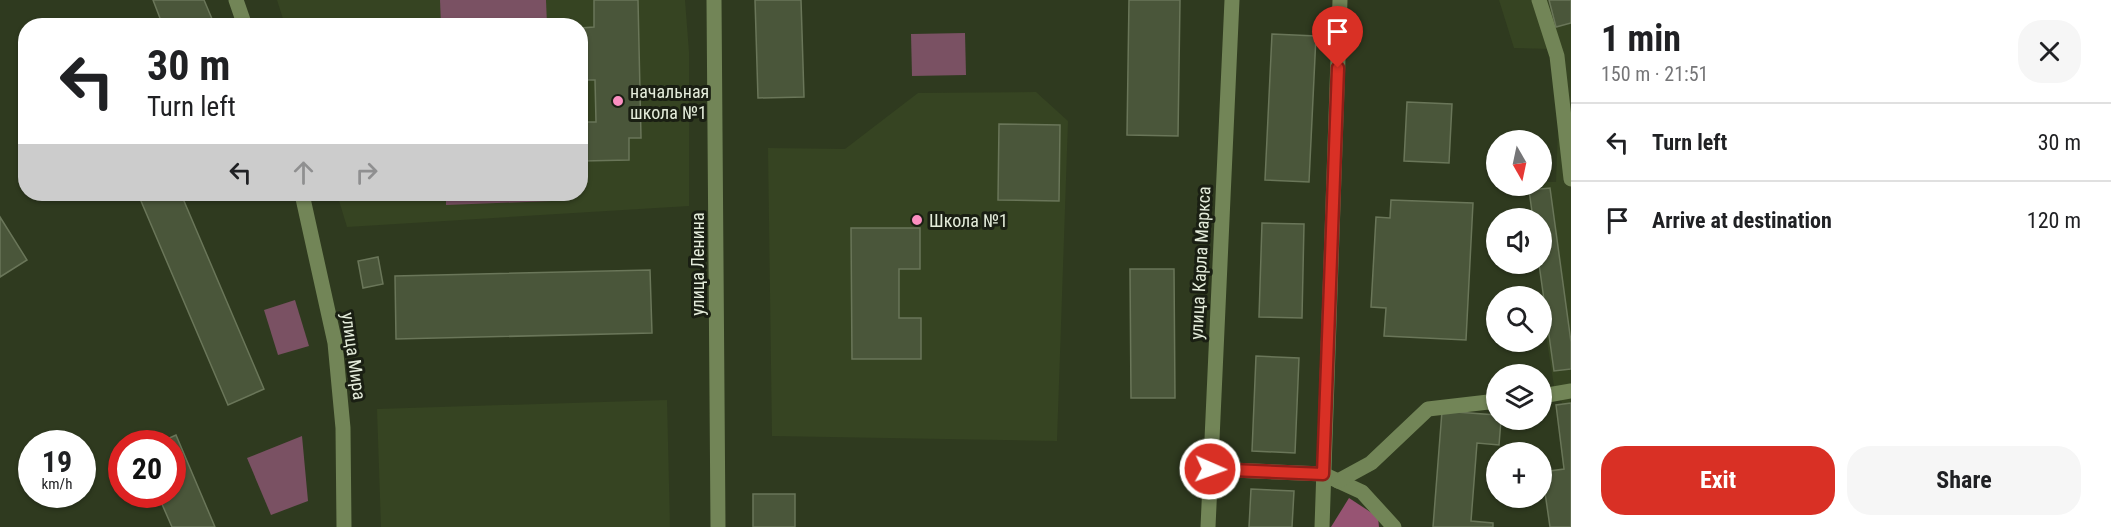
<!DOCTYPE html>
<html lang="en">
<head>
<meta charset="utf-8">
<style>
	body { margin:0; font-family:"Roboto Condensed",sans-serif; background:#f6f6f6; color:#202124; height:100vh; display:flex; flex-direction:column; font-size:22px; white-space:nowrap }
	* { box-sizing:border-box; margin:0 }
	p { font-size:20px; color:#757577 }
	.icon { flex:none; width:33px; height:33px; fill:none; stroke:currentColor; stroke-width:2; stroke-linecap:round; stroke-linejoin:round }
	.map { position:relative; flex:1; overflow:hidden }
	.side { display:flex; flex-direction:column; background:#fff; width:540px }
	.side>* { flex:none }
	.top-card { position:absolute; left:18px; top:18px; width:570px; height:183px; border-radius:24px; box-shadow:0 2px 4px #0004; background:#fff; color:#202124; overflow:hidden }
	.needle { width:39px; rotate:171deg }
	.buttons { position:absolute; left:1486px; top:130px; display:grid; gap:12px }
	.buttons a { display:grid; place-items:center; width:66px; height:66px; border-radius:50%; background:#fff; box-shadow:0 2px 4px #0004; font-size:30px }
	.speed { position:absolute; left:18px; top:430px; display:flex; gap:12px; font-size:30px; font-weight:700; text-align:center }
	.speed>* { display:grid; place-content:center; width:78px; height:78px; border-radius:50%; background:#fff; box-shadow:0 2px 4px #0004; line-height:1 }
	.speed small { font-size:15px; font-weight:400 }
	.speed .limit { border:9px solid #d22; background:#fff; color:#111 }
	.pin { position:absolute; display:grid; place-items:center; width:51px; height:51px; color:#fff; margin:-62px -26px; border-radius:50% 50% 50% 0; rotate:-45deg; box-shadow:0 0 6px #0007 }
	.pin .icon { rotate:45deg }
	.me { position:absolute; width:66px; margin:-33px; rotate:92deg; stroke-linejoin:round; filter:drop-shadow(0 0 4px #0008) }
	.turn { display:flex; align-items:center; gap:21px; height:126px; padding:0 30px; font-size:27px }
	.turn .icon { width:78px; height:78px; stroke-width:2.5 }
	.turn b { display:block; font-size:42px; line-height:51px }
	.lanes { display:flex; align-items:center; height:57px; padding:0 30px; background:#0003; justify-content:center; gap:30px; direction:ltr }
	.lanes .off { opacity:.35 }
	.round { display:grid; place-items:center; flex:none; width:63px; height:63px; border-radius:24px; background:#f6f6f6 }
	.overview { display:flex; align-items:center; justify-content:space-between; height:102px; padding:0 30px }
	h1 { font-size:36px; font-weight:700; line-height:45px }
	.primary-button { display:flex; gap:12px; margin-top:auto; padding:12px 30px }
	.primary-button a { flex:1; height:69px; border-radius:24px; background:#d93025; color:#fff; font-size:24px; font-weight:700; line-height:69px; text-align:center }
	.primary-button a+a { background:#f6f6f6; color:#202124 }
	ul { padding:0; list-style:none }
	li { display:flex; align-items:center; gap:18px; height:78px; padding:0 30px; border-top:2px solid #e0e0e0 }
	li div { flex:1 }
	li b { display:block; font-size:22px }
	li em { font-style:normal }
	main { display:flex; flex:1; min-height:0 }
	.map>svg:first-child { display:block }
	.built { fill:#364422 }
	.green { fill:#7a5163 }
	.forest { fill:#975473 }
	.building { fill:#4a563a; stroke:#6a7659; stroke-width:1.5 }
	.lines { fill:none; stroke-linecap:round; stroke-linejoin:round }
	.minor { stroke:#728557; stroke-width:15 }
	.route-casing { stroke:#8d1f18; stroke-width:15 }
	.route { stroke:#d93025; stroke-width:10 }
	.poi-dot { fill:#fc8fc1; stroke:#1a1f13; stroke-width:2 }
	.labels { text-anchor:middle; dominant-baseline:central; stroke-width:6; stroke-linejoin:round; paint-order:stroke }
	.poi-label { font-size:18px; fill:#e4ecdb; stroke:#1a1f13; text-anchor:start }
	.street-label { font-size:18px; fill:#e4ecdb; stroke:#1a1f13 }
</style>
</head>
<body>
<main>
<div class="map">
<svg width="1571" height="527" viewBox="0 0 1571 527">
	<rect width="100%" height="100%" fill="#2f3a1f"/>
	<g class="built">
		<path d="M 277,0 L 685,0 L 689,52 L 689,206 L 347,227 L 337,194 L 580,194 L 580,26 L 285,25 Z"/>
		<path d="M 1499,0 L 1571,0 L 1571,469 L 1563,405 L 1554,386 L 1543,316 L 1541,186 L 1542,182 L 1556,182 L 1560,78 L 1550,49 L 1514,48 Z"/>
		<path d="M 1036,92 L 1068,121 L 1057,441 L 772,436 L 768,148 L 845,149 L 918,93 Z"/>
		<path d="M 667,400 L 670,527 L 381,527 L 377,409 Z"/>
	</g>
	<g class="green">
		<path d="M 440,0 L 546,0 L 547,25 L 441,25 Z"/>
		<path d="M 965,33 L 966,75 L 912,76 L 911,34 Z"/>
		<path d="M 446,194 L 552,194 L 552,201 L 446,205 Z"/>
		<path d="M 295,300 L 309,346 L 278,355 L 264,310 Z"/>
		<path d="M 302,436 L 308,501 L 271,515 L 247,458 Z"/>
	</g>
	<path class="forest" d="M 1349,498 L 1378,517 L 1379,527 L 1331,527 Z"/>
	<g class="building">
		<path d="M 153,0 L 204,0 L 215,26 L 163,26 Z"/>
		<path d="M 594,0 L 638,0 L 641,138 L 629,138 L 629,160 L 583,161 L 583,122 L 596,122 L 595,80 L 580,80 L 580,28 L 594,27 Z"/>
		<path d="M 755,0 L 801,0 L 804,97 L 758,98 Z"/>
		<path d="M 1129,0 L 1180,0 L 1178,136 L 1127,135 Z"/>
		<path d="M 1549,0 L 1571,0 L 1571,23 L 1556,27 Z"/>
		<path d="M 1272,34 L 1316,36 L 1309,182 L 1265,180 Z"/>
		<path d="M 1407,102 L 1452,104 L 1449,163 L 1404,161 Z"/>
		<path d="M 999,124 L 1060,125 L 1059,201 L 998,200 Z"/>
		<path d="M 1550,188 L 1571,342 L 1571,369 L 1554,371 L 1539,264 L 1542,264 L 1542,219 L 1533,219 L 1529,190 Z"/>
		<path d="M 138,194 L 181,194 L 264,389 L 228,405 Z"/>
		<path d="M 1391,200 L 1473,203 L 1466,340 L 1384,336 L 1386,308 L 1371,307 L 1376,217 L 1390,218 Z"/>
		<path d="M 0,217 L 27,260 L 0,277 Z"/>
		<path d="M 1262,223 L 1304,224 L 1302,318 L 1259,317 Z"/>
		<path d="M 851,228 L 920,228 L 920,269 L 899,269 L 899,318 L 921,318 L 921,359 L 852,359 Z"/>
		<path d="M 378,257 L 383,284 L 363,288 L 358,261 Z"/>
		<path d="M 1130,269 L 1174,269 L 1175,398 L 1131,398 Z"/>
		<path d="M 650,270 L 652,333 L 396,339 L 395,276 Z"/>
		<path d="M 1256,356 L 1299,358 L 1295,453 L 1252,451 Z"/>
		<path d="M 1571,403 L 1571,527 L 1550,527 L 1542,472 L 1564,469 L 1556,405 Z"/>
		<path d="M 1442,411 L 1497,415 L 1497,420 L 1501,420 L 1499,445 L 1477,443 L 1471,521 L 1493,523 L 1493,527 L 1433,527 Z"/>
		<path d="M 176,435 L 215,527 L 172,527 L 158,495 L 172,495 L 172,444 L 156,444 Z"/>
		<path d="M 1251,489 L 1294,491 L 1292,527 L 1249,527 Z"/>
		<rect x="753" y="494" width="42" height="33"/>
	</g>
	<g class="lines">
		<g class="minor">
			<path d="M 236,0 L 245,26"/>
			<path d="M 714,0 L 718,527"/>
			<path d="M 1539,0 L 1557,56 L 1571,179"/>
			<path d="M 302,194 L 335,343 L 343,428 L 344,527"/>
			<path d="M 1542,396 L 1571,391"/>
			<path d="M 1210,469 L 1323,474 L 1362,492 L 1394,527"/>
			<path d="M 1338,481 L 1371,463 L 1428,409 L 1497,401"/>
			<path d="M 1208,527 L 1232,0"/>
			<path d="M 1322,527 L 1340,0"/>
		</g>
	</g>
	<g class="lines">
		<defs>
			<path id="route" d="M 1210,469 L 1323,474 L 1338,68"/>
		</defs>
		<use href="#route" class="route-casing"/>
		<use href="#route" class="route"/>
	</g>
	<g class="poi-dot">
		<circle cx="618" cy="101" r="6"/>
		<circle cx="917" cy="220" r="6"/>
	</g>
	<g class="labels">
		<g class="poi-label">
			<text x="630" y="91">начальная<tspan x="630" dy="21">школа №1</tspan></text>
			<text x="929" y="220">Школа №1</text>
		</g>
		<g class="street-label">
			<text transform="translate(1200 263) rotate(-87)">улица Карла Маркса</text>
			<text transform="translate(697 264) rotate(-90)">улица Ленина</text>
			<text transform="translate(354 356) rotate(82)">улица Мира</text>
		</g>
	</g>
</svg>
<div class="buttons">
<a><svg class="needle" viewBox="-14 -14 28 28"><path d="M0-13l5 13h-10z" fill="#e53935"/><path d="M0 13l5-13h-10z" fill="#757577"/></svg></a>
<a><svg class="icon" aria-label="sound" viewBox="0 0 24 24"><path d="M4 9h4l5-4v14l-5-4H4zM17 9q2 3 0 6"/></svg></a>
<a><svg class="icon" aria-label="search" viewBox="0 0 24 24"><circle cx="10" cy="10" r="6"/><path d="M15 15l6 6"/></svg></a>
<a><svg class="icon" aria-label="layers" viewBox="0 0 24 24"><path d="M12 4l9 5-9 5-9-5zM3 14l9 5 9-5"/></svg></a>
<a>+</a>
</div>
<div class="speed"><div>19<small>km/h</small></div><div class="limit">20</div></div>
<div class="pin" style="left:1338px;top:68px;background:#d93025"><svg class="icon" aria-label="arrive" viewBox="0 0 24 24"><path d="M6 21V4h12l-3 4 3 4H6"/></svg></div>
<svg class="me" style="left:1210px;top:469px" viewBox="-20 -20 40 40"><circle r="17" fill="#d93025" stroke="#fff" stroke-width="3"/><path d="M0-11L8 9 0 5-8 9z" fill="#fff"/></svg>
<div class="top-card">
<div class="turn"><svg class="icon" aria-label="left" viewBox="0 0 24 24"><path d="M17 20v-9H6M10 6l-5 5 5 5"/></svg><div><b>30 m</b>Turn left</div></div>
<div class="lanes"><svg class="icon" aria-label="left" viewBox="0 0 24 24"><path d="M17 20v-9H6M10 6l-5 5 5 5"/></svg><svg class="icon off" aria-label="ahead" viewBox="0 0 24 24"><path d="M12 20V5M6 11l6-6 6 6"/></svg><svg class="icon off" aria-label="right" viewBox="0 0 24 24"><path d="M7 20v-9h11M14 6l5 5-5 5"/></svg></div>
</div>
</div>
<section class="side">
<div class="overview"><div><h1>1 min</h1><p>150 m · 21:51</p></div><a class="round"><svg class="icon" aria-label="close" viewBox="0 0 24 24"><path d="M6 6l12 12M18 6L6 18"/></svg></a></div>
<ul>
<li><svg class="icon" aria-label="left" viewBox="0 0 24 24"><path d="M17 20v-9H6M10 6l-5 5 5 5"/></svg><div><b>Turn left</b></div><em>30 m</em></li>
<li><svg class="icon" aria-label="arrive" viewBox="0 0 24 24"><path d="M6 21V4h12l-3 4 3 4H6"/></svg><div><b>Arrive at destination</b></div><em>120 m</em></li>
</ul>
<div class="primary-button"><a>Exit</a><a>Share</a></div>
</section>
</main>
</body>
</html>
